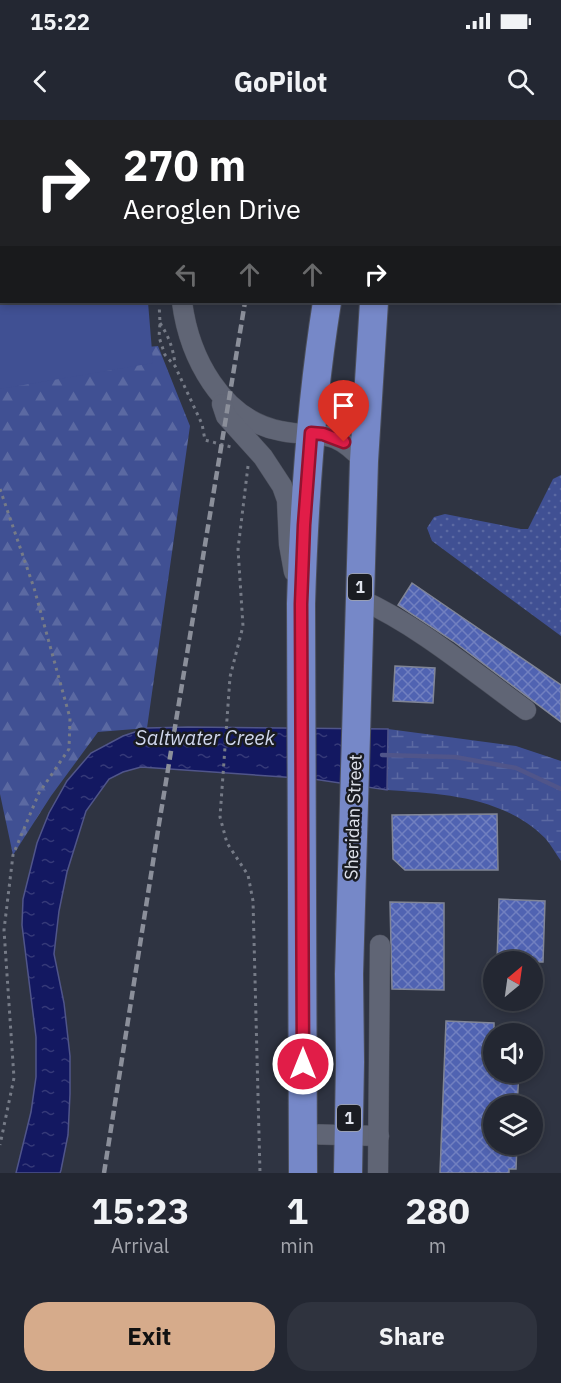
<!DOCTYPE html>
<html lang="en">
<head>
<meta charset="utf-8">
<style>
	body { margin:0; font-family:"IBM Plex Sans",sans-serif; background:#2f333e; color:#f1f3f6; height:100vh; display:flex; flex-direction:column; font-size:22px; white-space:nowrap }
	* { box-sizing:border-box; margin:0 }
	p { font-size:20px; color:#a3a5ac }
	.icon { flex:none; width:33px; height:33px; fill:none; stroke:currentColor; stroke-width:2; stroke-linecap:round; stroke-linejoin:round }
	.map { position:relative; height:1053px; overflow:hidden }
	.details { display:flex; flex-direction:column; background:#232732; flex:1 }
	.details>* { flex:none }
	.banner { position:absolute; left:0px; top:0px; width:561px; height:183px; box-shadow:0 3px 9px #0003,0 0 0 2px #40444d; background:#202124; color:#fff; overflow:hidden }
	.needle { width:39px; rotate:29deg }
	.controls { position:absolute; left:483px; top:831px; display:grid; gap:12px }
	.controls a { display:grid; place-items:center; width:60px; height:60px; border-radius:50%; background:#232732; box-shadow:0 3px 9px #0003,0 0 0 2px #40444d; font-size:30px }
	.pin { position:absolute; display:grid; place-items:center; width:51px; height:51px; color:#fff; margin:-62px -26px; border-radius:50% 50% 50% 0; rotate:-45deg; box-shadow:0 0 6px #0007 }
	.pin .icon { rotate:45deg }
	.me { position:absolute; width:66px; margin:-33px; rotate:0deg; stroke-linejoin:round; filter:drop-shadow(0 0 4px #0008) }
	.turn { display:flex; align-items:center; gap:21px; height:126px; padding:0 24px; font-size:27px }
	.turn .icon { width:78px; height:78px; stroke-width:2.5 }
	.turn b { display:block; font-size:42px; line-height:51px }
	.lanes { display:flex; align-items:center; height:57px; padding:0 24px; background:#0003; justify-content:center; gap:30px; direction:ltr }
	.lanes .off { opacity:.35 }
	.eta { display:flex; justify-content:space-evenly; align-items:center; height:102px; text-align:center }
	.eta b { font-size:36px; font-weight:700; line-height:42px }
	.primary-button { display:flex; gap:12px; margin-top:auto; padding:12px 24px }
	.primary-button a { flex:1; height:69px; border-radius:24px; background:#d6ab8b; color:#111; font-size:24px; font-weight:700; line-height:69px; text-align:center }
	.primary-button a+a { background:#2f333e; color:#f1f3f6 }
	.status { display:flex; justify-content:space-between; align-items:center; height:42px; padding:0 30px; background:#232732; direction:ltr }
	.status svg { height:16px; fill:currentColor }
	header { display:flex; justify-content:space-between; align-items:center; height:78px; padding:0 24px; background:#232732; font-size:27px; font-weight:700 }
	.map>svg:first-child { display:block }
	.grass { fill:url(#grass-dots) }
	.forest { fill:url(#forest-firs) }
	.wetland { fill:url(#wetland-marsh) }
	.park { fill:#405093 }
	.water { fill:url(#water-ripples); stroke:#50558a; stroke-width:1.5 }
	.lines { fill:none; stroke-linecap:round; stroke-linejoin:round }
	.stream { stroke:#50558a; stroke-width:4.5 }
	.building { fill:url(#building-cross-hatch); stroke:#808596; stroke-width:1.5 }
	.minor-casing { stroke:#4b4f5b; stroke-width:21 }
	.highway-casing { stroke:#4b4f5b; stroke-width:30 }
	.path { stroke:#767b87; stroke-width:3; stroke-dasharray:3 4.5; stroke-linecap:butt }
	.minor { stroke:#606575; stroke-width:20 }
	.highway { stroke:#7688c8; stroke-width:28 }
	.rail { stroke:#8b8f9a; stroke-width:4.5; stroke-dasharray:9 4.5; stroke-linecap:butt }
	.route-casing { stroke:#92132f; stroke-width:15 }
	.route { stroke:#e11d48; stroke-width:10 }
	.labels { text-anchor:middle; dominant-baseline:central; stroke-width:5; stroke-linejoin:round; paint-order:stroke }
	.shield { fill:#1a1c22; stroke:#a4a7af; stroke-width:1.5 }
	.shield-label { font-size:16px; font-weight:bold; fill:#dfe2eb }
	.street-label { font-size:18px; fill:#dfe2eb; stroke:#1a1c22 }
	.water-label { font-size:20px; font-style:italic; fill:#d0d7ed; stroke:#1a1c22 }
</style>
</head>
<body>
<div class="status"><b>15:22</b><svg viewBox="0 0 49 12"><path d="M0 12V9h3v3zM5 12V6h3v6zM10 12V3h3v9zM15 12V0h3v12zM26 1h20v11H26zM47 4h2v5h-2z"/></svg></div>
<header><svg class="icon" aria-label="back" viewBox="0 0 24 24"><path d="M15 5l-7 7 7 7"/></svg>GoPilot<svg class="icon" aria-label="search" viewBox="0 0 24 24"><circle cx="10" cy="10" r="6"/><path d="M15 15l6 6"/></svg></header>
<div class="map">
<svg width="561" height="1053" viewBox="0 0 561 1053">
	<defs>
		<pattern id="grass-dots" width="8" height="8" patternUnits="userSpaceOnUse" patternTransform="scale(1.5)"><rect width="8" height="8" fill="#405093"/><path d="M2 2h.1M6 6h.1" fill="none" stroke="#5b69a2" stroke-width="1.8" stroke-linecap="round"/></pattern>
		<pattern id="forest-firs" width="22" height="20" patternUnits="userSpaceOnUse" patternTransform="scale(1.5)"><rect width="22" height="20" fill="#405093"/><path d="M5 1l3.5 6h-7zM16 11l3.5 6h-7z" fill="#5b69a2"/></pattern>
		<pattern id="wetland-marsh" width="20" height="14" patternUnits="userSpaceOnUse" patternTransform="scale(1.5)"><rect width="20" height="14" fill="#405093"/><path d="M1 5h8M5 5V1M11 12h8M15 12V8" fill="none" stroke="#5b69a2"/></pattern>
		<pattern id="water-ripples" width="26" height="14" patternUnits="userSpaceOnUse" patternTransform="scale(1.5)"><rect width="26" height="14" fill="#131861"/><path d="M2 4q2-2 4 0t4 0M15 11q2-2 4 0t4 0" fill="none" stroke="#353978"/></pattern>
		<pattern id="building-cross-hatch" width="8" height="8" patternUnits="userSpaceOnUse" patternTransform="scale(1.5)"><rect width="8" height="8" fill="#5063b2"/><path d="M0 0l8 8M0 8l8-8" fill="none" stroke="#7180c0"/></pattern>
	</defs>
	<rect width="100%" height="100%" fill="#2f3442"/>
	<path class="grass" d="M 561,355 L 561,516 L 432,421 L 427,408 L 434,397 L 445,394 L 521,409 L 528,409 L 553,359 Z"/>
	<path class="forest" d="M 0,32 L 2,182 L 27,238 L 158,226 L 190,306 L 147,608 L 98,612 L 51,676 L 13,735 L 0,674 Z"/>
	<path class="wetland" d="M 388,609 L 516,626 L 561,641 L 561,741 C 556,734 551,725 545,718 C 502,676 443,674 387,670 Z"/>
	<path class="park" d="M 0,0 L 168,0 L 2,2 L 2,182 L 148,182 L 153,243 L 0,269 Z"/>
	<path class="water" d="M 188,607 L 388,609 L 387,670 L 313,659 L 141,647 L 123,652 L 109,659 L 86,691 L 67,752 L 59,791 L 54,834 L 64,883 L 70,936 L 70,974 L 68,1015 L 61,1050 L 60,1053 L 16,1053 L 31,992 L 36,957 L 36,917 L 22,805 L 23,779 L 37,723 L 49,693 L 67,661 L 91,633 L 123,616 L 147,608 Z"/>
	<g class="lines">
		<path class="stream" d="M 382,635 L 455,637 L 516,648 L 561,669"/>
	</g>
	<g class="building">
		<path d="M 412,463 L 561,565 L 561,602 L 453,521 L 398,485 Z"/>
		<path d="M 395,546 L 435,548 L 433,583 L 393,581 Z"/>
		<path d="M 497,694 L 498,750 L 405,750 L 393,739 L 392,695 Z"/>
		<path d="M 499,779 L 545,781 L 543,842 L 497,842 Z"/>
		<path d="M 390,782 L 444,783 L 444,870 L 392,869 Z"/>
		<path d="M 446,901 L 494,903 L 494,952 L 519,952 L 517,986 L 494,986 L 494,1024 L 517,1024 L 516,1049 L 509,1049 L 509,1053 L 440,1053 Z"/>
	</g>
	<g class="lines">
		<defs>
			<g id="minor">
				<path d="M 199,2 L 200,0"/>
				<path d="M 182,182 C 189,236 221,300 281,311 C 321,319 331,305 364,341"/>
				<path d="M 222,284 L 226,296 L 263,337 L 282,366 L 287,380 L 289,424 L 294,452"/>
				<path d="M 360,479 C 421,507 472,551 526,590"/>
				<path d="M 303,1014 L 379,1016"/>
				<path d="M 378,1053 L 380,825"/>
			</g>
			<g id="highway">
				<path d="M 361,2 L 361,0"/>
				<path d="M 397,2 L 398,0"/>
				<path d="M 303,1053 L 301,484 C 304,383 311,282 327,182"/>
				<path d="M 348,1053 L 350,942 L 349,854 L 364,341 L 374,182"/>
			</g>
		</defs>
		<use href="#minor" class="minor-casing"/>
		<use href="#highway" class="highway-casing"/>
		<g class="path">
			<path d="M 17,0 L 18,2"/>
			<path d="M 172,2 L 172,0"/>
			<path d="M 159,182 L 160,203 L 159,217 L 165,235 L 175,246 L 202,304 L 205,320 L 231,327"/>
			<path d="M 160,203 C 169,217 173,228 175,244"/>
			<path d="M 248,346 L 238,429 L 243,506 L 230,557 L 220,697 L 227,723 L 248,755 L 253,781 L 260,1053"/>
			<path d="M 0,369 L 34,468 L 70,598 L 69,629 L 39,673 L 13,735 L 4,810 L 14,958 L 0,1025"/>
		</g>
		<use href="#minor" class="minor"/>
		<use href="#highway" class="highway"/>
		<g class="rail">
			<path d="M 274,2 L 274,0"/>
			<path d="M 104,1053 L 159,704 L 245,182"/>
		</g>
	</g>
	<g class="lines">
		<defs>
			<path id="route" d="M 303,944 L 301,484 L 304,405 L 311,313 L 323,314 L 344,322"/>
		</defs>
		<use href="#route" class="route-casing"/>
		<use href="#route" class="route"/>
	</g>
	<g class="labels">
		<g class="shield">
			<rect x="348" y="454" width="24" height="26" rx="4.5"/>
			<rect x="337" y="985" width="24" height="26" rx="4.5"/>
		</g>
		<g class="shield-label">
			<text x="360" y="467">1</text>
			<text x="349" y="998">1</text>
		</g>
		<g class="street-label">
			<text transform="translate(353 697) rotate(-88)">Sheridan Street</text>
		</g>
		<g class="water-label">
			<text x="205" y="617">Saltwater Creek</text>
		</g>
	</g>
</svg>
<div class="controls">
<a><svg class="needle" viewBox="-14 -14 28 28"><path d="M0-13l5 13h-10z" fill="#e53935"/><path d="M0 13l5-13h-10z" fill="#a3a5ac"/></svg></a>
<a><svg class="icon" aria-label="sound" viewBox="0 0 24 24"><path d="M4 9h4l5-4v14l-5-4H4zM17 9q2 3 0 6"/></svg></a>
<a><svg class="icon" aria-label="layers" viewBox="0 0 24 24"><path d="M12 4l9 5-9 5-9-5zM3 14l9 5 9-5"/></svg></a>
</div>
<div class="pin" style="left:344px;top:322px;background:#d93025"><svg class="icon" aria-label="arrive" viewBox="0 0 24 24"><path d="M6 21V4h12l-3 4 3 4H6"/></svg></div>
<svg class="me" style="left:303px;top:944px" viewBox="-20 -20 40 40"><circle r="17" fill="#e11d48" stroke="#fff" stroke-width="3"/><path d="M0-11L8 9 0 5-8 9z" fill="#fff"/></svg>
<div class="banner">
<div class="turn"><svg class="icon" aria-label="right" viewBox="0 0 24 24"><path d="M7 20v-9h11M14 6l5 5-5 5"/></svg><div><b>270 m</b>Aeroglen Drive</div></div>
<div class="lanes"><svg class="icon off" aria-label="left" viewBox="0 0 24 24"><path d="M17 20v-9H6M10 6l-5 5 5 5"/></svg><svg class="icon off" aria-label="ahead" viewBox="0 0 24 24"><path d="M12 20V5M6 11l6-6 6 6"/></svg><svg class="icon off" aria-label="ahead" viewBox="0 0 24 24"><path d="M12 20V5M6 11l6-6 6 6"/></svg><svg class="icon" aria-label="right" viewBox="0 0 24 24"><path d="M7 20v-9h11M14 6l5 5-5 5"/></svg></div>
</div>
</div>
<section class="details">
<div class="eta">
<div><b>15:23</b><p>Arrival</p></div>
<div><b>1</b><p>min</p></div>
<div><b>280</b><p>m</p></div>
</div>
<div class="primary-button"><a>Exit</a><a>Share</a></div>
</section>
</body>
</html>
